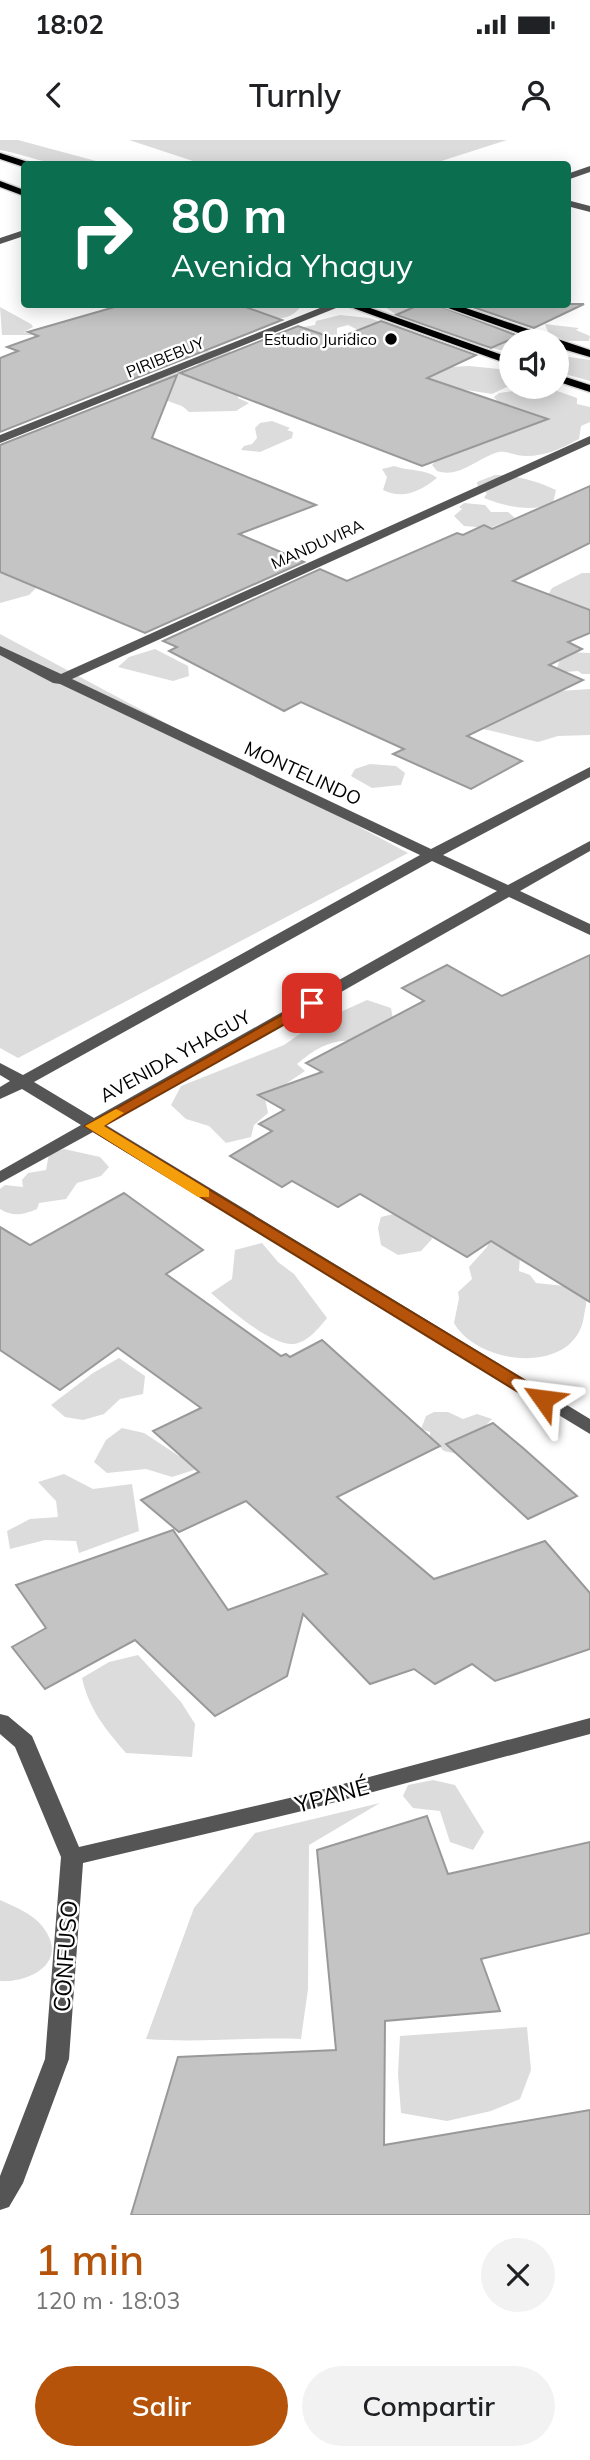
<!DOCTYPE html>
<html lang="es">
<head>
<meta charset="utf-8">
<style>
	body { margin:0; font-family:Mulish,sans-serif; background:#f2f2f2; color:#202124; height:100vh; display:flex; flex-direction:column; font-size:26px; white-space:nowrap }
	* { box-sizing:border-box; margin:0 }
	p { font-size:23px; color:#757577 }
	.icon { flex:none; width:38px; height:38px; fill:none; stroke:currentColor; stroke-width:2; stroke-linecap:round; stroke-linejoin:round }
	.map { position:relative; height:2075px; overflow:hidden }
	.sheet { display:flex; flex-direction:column; background:#fff; flex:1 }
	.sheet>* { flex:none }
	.hud { position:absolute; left:21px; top:21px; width:550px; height:147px; border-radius:7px; box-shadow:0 4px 18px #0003; background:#0b6e4f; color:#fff; overflow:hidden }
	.fabs { position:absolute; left:499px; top:189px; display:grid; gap:14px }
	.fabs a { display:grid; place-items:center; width:70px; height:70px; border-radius:50%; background:#fff; box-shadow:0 4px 18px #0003; font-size:35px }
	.pin { position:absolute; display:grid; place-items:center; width:60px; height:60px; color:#fff; margin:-30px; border-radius:14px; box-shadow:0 4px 10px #0006 }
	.me { position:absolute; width:77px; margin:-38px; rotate:301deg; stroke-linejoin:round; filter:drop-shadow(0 0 5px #0008) }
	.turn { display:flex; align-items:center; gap:24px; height:147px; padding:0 35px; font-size:32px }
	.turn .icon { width:91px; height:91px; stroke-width:2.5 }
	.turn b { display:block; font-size:49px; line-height:60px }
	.round { display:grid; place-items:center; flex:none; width:74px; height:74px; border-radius:37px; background:#f2f2f2 }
	.head { display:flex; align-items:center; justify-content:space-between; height:119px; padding:0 35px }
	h1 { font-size:42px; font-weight:600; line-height:52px; color:#b45309 }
	.cta { display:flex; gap:14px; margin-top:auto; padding:14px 35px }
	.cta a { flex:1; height:80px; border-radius:42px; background:#b45309; color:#fff; font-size:28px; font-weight:600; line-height:80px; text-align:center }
	.cta a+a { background:#f2f2f2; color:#202124 }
	.status { display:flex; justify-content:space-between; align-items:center; height:49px; padding:0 35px; background:#fff; direction:ltr }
	.status svg { height:19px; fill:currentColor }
	header { display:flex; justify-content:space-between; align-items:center; height:91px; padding:0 35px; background:#fff; font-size:32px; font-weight:600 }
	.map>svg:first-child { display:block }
	.green { fill:#dcdcdc }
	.building { fill:#c4c4c4; stroke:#999; stroke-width:2 }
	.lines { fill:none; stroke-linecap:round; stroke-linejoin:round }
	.major-casing { stroke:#dbdbdb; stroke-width:3 }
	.minor { fill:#555; fill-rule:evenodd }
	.major { fill:#000; fill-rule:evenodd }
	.route { fill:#b45309; stroke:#753606; stroke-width:2 }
	.slow { fill:#f59e0b }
	.poi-dot { fill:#000; stroke:#fff; stroke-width:2.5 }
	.labels { text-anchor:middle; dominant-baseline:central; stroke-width:5; stroke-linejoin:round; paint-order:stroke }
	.far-poi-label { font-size:16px; fill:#000; stroke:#fff; text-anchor:end }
	.far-street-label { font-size:16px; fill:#000; stroke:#fff }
	.street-label { font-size:19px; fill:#000; stroke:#fff }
	.near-street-label { font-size:23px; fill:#000; stroke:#fff }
</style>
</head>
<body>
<div class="status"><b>18:02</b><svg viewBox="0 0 49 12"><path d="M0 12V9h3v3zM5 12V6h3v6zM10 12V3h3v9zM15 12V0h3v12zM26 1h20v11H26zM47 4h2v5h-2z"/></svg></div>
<header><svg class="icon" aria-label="back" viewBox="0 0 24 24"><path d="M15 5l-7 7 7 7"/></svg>Turnly<svg class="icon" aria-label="person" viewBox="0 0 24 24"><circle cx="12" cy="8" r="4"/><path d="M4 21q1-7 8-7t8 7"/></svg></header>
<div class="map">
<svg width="590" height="2075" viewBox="0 0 590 2075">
	<rect width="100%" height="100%" fill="#fff"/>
	<g class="green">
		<path d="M 0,0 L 18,0 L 96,21 C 69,34 29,15 0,10 Z"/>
		<path d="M 129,0 L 507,0 L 432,24 L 202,24 Z"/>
		<path d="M 381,164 L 451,165 L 510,190 L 518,196 L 536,201 L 511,201 L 511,217 L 507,216 L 505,211 L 462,202 L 460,197 L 395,181 L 398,176 Z"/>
		<path d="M 231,165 L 302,165 C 284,191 255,173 231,165 Z"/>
		<path d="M 0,167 L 31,184 L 33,187 L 24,192 L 34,195 L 2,195 Z"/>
		<path d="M 340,175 L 369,178 L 403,189 L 362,192 L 348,185 L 337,188 L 337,197 L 330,199 L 298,188 L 315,185 L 316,181 Z"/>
		<path d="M 545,184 L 579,188 L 576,190 L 590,196 L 589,201 L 565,201 L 548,192 Z"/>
		<path d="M 557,208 L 563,216 L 590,220 L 590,241 L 557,232 Z"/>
		<path d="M 226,209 L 235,214 L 238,258 L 249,263 L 236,271 L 189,272 C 182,264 177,265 168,261 C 158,256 154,247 144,241 L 157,232 L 202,228 L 192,220 L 207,211 Z"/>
		<path d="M 469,226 L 509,230 L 511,245 L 492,254 L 460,249 L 500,265 L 494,257 L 499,253 L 546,247 L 577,258 L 577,264 L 590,267 L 590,282 L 581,286 L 579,299 C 562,308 547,316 526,316 C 518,316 507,311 499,312 C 480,316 460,339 437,331 L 432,325 L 438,319 L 425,239 L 432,237 L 428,232 L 435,228 Z"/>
		<path d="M 272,281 L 290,288 L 287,290 L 293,292 L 292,298 L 260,312 L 241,310 L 244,306 L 252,304 L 257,298 L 255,288 L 260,283 Z"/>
		<path d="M 394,326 C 407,331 427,329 437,338 C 420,351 404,360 383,350 L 387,337 L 382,329 Z"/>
		<path d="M 495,335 C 515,335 537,341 556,350 L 553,363 C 532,373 504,366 484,358 L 487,353 L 478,348 L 477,342 Z"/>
		<path d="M 464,363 L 485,365 L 491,372 L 508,372 L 515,378 L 490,388 L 464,386 L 454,376 L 462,369 L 459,367 Z"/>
		<path d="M 0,427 L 41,443 L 29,455 L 0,463 Z"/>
		<path d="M 582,433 L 590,433 L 590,487 L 548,455 L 552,448 Z"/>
		<path d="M 0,494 L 408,713 L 18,918 L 0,908 Z"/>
		<path d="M 155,509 L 188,526 L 189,536 L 173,541 L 118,527 L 129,517 Z"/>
		<path d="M 569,512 L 590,513 L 590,534 L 582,534 L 578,531 L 566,532 L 557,528 L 561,516 Z"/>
		<path d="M 590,549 L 590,595 L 558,596 L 538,602 L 479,588 L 559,551 Z"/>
		<path d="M 370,624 L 396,626 L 405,633 L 401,645 L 372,648 L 351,636 L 355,629 Z"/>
		<path d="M 367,860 L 391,868 L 393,879 L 360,902 C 334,897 317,907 297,924 L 305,931 L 265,958 L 268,973 L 254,985 L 251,997 L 226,1003 L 209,986 L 186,979 L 171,965 L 181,946 L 284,905 L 314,884 Z"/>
		<path d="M 64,1009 L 100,1017 L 109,1027 L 101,1036 L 77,1043 L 66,1059 L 39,1063 L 37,1069 C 23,1075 13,1077 0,1069 L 0,1049 L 5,1045 L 23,1047 L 22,1040 L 28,1033 L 46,1030 L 49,1014 Z"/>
		<path d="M 398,1073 L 428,1089 L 432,1099 L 421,1111 L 398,1115 L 381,1105 L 378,1088 L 381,1077 Z"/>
		<path d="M 490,1099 L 520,1115 L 519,1131 L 530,1135 L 536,1143 L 565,1146 L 585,1155 C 588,1162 585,1168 584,1176 C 576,1236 478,1226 454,1183 L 459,1158 L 458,1152 L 472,1139 L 469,1127 L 487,1107 Z"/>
		<path d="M 262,1103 L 278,1122 L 294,1134 L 327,1178 C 319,1188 307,1203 293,1204 C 270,1205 228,1168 211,1153 L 232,1139 L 235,1110 Z"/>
		<path d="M 119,1218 L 145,1236 L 143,1254 L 120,1259 L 104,1274 L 83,1280 L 65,1277 L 51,1265 L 93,1233 Z"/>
		<path d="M 434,1272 L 448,1272 L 463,1279 L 477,1274 L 492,1279 L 457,1314 L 444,1311 L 430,1297 L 430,1292 L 421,1289 L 426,1276 Z"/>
		<path d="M 122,1288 L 144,1293 L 179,1316 L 209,1305 L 197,1329 L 172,1337 L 146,1329 L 107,1333 L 94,1322 L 106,1300 Z"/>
		<path d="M 64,1334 L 93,1349 L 132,1344 L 139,1391 L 79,1413 L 76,1401 L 45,1400 L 10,1409 L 7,1391 L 30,1379 L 58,1377 L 56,1361 L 38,1342 Z"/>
		<path d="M 138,1515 L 181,1562 L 195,1584 L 192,1617 L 126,1613 C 105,1589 89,1569 82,1538 L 109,1522 Z"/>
		<path d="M 433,1640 L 455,1645 L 484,1692 L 473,1710 L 450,1702 L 440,1671 L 413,1668 L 403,1656 L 408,1645 Z"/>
		<path d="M 380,1663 L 309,1705 L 308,1849 L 301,1899 C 249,1897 198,1903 146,1899 L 194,1768 L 255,1693 Z"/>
		<path d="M 0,1760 C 15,1767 36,1775 45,1790 C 68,1824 28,1843 0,1841 Z"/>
		<path d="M 527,1887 L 531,1930 L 520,1959 L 491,1971 L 447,1981 L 401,1973 L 398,1934 L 400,1896 Z"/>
	</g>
	<g class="building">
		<path d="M 125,164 L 237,164 L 282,180 L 0,292 L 0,218 L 18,211 L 7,207 L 38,196 L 28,192 Z"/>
		<path d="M 421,164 L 435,164 L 518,196 L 491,208 L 396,175 Z"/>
		<path d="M 464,164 L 584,164 L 534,188 Z"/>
		<path d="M 381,181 L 476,215 L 427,238 L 548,279 L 422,326 L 180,233 L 298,186 L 336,199 Z"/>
		<path d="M 177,235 L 152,298 L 316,365 L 239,394 L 304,422 L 145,493 L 0,432 L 0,305 Z"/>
		<path d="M 590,346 L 590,403 L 513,441 L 590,470 L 590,493 L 568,502 L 582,509 L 549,525 L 583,540 L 467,596 L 522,621 L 471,649 L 393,614 L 404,609 L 301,562 L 284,571 L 169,511 L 177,507 L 163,501 L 320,429 L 347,441 L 457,393 L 463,395 L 484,385 L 492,389 Z"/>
		<path d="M 590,815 L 590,1162 L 491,1101 L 467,1117 L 360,1054 L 338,1067 L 292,1041 L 282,1047 L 230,1016 L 272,991 L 259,984 L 284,970 L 258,955 L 322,932 L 306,923 L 424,861 L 402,848 L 447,825 L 502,856 Z"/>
		<path d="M 124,1053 L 203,1110 L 166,1134 L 281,1216 L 286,1214 L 290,1217 L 322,1200 L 440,1306 L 337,1357 L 434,1439 L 545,1401 L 590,1453 L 590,1509 L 495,1541 L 472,1524 L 435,1544 L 414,1529 L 370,1544 L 303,1474 L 287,1536 L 215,1576 L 135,1500 L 45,1549 L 12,1507 L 46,1488 L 16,1445 L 173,1390 L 228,1470 L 327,1434 L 246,1361 L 179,1392 L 141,1360 L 199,1332 L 153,1291 L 201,1268 L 118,1208 L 60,1250 L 0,1210 L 0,1087 L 30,1105 Z"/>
		<path d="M 493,1283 L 523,1308 L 577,1356 L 528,1379 L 446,1304 Z"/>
		<path d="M 427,1676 L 448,1734 L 590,1702 L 590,1793 L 481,1819 L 500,1871 L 385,1881 L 384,2005 L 590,1970 L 590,2075 L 131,2075 L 178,1917 L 336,1910 L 317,1710 Z"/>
	</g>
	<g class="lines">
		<defs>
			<g id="major">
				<path d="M 0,13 L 28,22 L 30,24 L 24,27 L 0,19 Z"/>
				<path d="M 0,41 L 24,50 L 24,56 L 0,47 Z"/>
				<path d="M 342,164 L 359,164 L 511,218 L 511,225 Z"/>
				<path d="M 437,164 L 454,164 L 590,210 L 590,217 L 556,207 L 556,201 L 541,201 Z"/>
				<path d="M 556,234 L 590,245 L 590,252 L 556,241 Z"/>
			</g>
		</defs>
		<use href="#major" class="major-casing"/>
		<g class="minor">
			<path d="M 590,26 L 590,32 L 567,40 L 567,34 Z"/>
			<path d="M 567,60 L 590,66 L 590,72 L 567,66 Z"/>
			<path d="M 24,90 L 24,96 L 0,104 L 0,98 Z"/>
			<path d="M 330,164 L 346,164 L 0,303 L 0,295 Z"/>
			<path d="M 590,296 L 590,304 L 72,539 L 431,709 L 590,627 L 590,637 L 443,715 L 508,745 L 590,701 L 590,711 L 520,751 L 590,784 L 590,795 L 509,757 L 106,985 L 590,1279 L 590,1294 L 93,992 L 0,1043 L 0,1031 L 81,985 L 22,949 L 0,959 L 0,947 L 10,941 L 0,935 L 0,923 L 23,935 L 420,715 L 60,544 L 53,543 L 0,515 L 0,506 L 61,534 ZM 432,721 L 497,751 L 94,978 L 34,942 Z"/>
			<path d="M 0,1574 L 8,1576 L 32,1596 L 79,1707 L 298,1656 L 590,1578 L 590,1594 L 298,1672 L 83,1723 L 69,1919 L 23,2043 L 9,2067 L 0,2070 L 0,2036 L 45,1919 L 61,1717 L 15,1607 L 0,1594 Z"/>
		</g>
		<use href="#major" class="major"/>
	</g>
	<path class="route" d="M 312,858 L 317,859 L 317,866 L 104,986 L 549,1255 L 551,1259 L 549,1263 L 536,1263 L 85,986 Z"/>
	<path class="slow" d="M 116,969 L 124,973 L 104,986 L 209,1050 L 209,1057 L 198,1057 L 85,986 Z"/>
	<circle class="poi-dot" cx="391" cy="199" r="7"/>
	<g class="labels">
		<g class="far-poi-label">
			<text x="377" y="199">Estudio Juridico</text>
		</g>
		<g class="far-street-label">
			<text transform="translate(165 217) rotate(-22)">PIRIBEBUY</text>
			<text transform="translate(317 404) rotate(-24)">MANDUVIRA</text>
		</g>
		<g class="street-label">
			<text transform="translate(303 633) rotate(25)">MONTELINDO</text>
			<text transform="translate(175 916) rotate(-29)">AVENIDA YHAGUY</text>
		</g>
		<g class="near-street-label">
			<text transform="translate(332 1655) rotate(-15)">YPANÉ</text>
			<text transform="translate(65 1816) rotate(-86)">CONFUSO</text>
		</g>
	</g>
</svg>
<div class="fabs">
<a><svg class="icon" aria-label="sound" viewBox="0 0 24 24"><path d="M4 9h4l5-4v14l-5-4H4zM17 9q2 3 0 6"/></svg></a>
</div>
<div class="pin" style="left:312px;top:863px;background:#d93025"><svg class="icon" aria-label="arrive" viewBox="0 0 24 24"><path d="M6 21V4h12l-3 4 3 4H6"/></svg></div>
<svg class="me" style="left:543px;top:1259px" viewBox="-20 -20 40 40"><path d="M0-17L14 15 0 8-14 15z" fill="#b45309" stroke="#fff" stroke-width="4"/></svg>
<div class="hud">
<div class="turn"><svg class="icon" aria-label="right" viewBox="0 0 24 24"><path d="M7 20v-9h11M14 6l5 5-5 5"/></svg><div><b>80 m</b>Avenida Yhaguy</div></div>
</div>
</div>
<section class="sheet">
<div class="head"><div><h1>1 min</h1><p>120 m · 18:03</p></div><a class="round"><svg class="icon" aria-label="close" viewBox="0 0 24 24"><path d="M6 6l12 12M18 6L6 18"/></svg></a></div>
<div class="cta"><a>Salir</a><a>Compartir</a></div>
</section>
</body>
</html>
